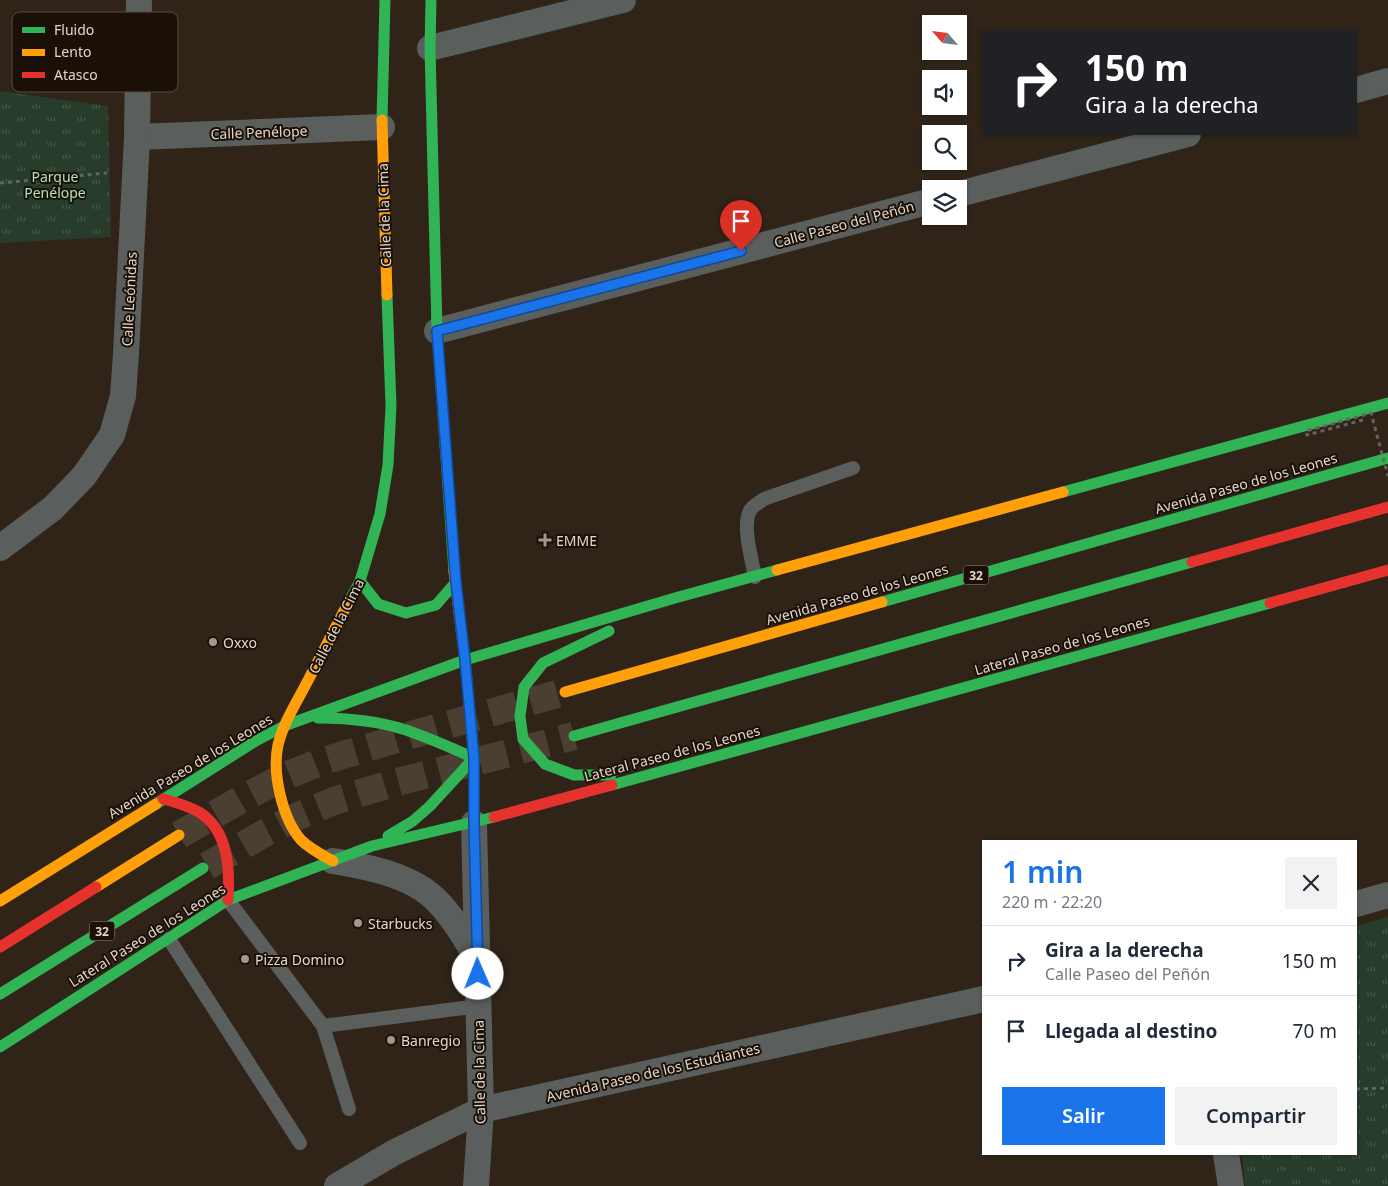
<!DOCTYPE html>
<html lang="es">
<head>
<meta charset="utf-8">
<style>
	body { margin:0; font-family:"Noto Sans",sans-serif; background:#f2f2f3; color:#1f2937; height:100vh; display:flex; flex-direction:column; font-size:19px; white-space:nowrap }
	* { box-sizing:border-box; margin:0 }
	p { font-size:16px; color:#747a83 }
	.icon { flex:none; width:28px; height:28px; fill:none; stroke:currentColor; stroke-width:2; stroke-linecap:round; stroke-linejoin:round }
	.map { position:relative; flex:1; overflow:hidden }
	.drawer { position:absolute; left:982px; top:840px; width:375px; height:315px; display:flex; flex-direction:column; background:#fff; border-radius:0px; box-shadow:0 1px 4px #0004 }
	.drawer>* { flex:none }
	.hud { position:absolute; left:982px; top:30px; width:375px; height:105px; border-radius:0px; box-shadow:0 1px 4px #0004; background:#202124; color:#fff; overflow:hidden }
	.needle { width:32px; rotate:298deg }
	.controls { position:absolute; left:922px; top:15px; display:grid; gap:10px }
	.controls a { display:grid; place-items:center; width:45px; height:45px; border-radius:0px; background:#fff; box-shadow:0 1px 4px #0004; font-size:25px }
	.pin { position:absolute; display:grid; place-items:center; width:42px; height:42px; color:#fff; margin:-51px -21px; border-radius:50% 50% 50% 0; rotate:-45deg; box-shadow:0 0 5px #0007 }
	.pin .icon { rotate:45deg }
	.me { position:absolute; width:55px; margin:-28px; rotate:359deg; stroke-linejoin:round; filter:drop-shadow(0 0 4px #0008) }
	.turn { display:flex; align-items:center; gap:18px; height:105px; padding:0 20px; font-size:22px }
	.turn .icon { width:65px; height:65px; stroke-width:2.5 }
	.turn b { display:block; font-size:35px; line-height:42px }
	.round { display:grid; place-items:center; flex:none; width:52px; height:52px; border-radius:0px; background:#f2f2f3 }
	.summary { display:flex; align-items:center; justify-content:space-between; height:85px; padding:0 20px }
	h1 { font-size:30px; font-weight:600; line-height:38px; color:#1a73e8 }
	.primary-button { display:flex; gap:10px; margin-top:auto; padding:10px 20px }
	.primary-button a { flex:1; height:58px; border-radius:0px; background:#1a73e8; color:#fff; font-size:20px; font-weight:600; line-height:58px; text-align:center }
	.primary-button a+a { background:#f2f2f3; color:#1f2937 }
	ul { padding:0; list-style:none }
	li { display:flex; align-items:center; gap:15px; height:70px; padding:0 20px; border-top:1px solid #e0e1e3 }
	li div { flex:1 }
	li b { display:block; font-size:19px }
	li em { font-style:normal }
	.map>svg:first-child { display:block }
	.park { fill:url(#park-tufts) }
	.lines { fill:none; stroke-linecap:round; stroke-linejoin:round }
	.primary-tunnel { stroke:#4b3f32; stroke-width:28; stroke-dasharray:28 14; stroke-linecap:butt }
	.path { stroke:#656460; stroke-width:3; stroke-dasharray:4 4; stroke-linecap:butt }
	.lane { stroke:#5a5e5d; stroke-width:14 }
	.street { stroke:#5a5e5d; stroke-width:26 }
	.fast { stroke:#30b455; stroke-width:11 }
	.slow { stroke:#ff9f0a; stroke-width:11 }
	.jam { stroke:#e5322d; stroke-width:11 }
	.path-bridge { stroke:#656460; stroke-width:3; stroke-dasharray:4 4; stroke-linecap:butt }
	.route-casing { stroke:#114b97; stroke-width:12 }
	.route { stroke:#1a73e8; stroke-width:9 }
	.poi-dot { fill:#a5978a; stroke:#1a1007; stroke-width:2 }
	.labels { text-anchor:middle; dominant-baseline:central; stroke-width:4; stroke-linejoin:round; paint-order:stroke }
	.shield { fill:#1a1007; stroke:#a79a8e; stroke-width:1 }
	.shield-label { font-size:12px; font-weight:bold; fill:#e4d5c8 }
	.street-label { font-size:14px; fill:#e4d5c8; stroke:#1a1007 }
	.park-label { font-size:14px; fill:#ade3ba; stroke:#1a1007 }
	.poi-label { font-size:14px; fill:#e4d5c8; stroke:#1a1007; text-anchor:start }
	.key { fill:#1a1007; stroke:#574b41; stroke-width:1 }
	.key-label { font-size:14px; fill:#e4d5c8 }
</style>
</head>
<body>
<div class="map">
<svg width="1388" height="1186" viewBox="0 0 1388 1186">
	<defs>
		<pattern id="park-tufts" width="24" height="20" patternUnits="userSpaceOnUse" patternTransform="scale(1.25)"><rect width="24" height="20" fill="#273c2a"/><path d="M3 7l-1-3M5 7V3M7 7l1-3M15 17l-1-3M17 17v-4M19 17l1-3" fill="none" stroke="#465747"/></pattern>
	</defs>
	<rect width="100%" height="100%" fill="#302418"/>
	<g class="park">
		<path d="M 0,91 L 108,106 L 111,237 L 0,243 Z"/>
		<path d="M 1388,917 L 1388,1186 L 1245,1186 L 1242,1154 L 1356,1154 L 1356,926 Z"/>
	</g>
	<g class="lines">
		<g class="primary-tunnel">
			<path d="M 179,835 L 247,796 L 286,776 L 320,762 L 400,738 L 565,692"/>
			<path d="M 207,866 L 263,834 L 298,816 L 334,801 L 390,784 L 574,736"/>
		</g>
		<g class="path">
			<path d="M 0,183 L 107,173"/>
			<path d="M 1356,1089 L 1388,1088"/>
		</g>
		<g class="lane">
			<path d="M 755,577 C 752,559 741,524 751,509 C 754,505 760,502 764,499 L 853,468"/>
			<path d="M 228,900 L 323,1026 L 479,1006"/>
			<path d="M 169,939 L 300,1143"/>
			<path d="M 323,1026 L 349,1109"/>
		</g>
		<g class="street">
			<path d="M 430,48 L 623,0"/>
			<path d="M 1356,90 L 1388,81"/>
			<path d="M 137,137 L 382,127"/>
			<path d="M 959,194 L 1188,134"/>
			<path d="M 437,331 L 931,201"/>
			<path d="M 0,548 L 53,508 L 84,476 L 112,435 L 123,396 L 126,354 L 137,137 L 139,0"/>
			<path d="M 474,823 L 481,1110 L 476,1186"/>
			<path d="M 333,861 C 368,867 412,875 437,901 C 453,917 465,938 477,958"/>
			<path d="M 1356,904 L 1388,895"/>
			<path d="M 1226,1154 L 1231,1186"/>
			<path d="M 337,1186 L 395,1152 L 481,1110 L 984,999"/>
		</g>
		<g class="fast">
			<path d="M 431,0 L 430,48 L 437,331 L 454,571"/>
			<path d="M 382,120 L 385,0"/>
			<path d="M 1063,492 L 1388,403"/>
			<path d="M 360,581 L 378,604 L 406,613 L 436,605 L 455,583"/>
			<path d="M 882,602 L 1388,458"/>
			<path d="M 346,607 L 360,581 L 380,514 L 388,465 L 391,406 L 387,295"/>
			<path d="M 609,631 L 543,663 L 524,687 L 520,716 L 523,739 L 545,764 L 574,775 L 611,775"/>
			<path d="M 318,718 C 348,718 378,721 406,730 C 429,738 452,748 474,758 L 430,806 L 413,821 L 388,836"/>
			<path d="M 574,736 L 1192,562"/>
			<path d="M 612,785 L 1270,603"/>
			<path d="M 156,804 L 254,742 L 284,726 L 465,660 L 675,598 L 777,570"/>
			<path d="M 0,994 L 203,868"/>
			<path d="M 0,1047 L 228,900 L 372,846 L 494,817"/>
		</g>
		<g class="slow">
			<path d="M 382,120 L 387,295"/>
			<path d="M 777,570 L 1063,492"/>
			<path d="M 454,571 L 465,660 L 474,758 L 474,823"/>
			<path d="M 565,692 L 882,602"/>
			<path d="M 333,861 C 322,855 310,849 301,840 C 282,818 272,773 278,745 C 283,724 295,705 305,686 C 319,660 332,634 346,607"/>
			<path d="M 96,887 L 179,835"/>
			<path d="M 0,901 L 156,804"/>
		</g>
		<g class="jam">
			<path d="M 1192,562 L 1388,507"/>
			<path d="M 1270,603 L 1388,570"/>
			<path d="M 163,799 C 175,802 188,806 199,812 C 229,831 230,869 228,900"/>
			<path d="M 494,817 L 612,785"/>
			<path d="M 0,947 L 96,887"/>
		</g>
		<path class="path-bridge" d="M 1363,420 L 1307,435 L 1306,431 L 1371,413 L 1388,476"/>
	</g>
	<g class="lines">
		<defs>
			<path id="route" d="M 478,974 L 474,823 L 474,758 L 465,660 L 456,583 L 437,331 L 741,251"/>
		</defs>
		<use href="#route" class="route-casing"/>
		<use href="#route" class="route"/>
	</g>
	<g class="poi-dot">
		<path d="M542.5 532.5h5v5h5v5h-5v5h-5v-5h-5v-5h5z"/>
		<circle cx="213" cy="642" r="5"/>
		<circle cx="358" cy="923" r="5"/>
		<circle cx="245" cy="959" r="5"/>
		<circle cx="391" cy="1040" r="5"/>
	</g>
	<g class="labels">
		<g class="shield">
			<rect x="963.5" y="565.5" width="25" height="19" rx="4"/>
			<rect x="89.5" y="921.5" width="25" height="19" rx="4"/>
		</g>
		<g class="shield-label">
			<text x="976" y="575">32</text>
			<text x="102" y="931">32</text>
		</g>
		<g class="street-label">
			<text transform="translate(259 132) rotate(-2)">Calle Penélope</text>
			<text transform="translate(384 215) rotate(-92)">Calle de la Cima</text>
			<text transform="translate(844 224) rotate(-15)">Calle Paseo del Peñón</text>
			<text transform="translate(129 299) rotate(-87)">Calle Leónidas</text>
			<text transform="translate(1246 483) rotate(-16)">Avenida Paseo de los Leones</text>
			<text transform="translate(857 594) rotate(-16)">Avenida Paseo de los Leones</text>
			<text transform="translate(336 626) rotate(-63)">Calle de la Cima</text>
			<text transform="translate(1062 645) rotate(-16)">Lateral Paseo de los Leones</text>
			<text transform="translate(672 753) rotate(-15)">Lateral Paseo de los Leones</text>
			<text transform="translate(190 766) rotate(-31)">Avenida Paseo de los Leones</text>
			<text transform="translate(147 935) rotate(-32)">Lateral Paseo de los Leones</text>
			<text transform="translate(479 1072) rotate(-91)">Calle de la Cima</text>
			<text transform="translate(653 1072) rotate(-13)">Avenida Paseo de los Estudiantes</text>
		</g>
		<g class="park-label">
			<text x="55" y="176">Parque<tspan x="55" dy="16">Penélope</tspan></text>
		</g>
		<g class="poi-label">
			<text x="556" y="540">EMME</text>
			<text x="223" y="642">Oxxo</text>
			<text x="368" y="923">Starbucks</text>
			<text x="255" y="959">Pizza Domino</text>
			<text x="401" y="1040">Banregio</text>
		</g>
	</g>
	<rect x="12" y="12" width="166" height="80" rx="8" class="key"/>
	<rect x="22" y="27" width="23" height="6" fill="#30b455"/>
	<rect x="22" y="49" width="23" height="7" fill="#ff9f0a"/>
	<rect x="22" y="72" width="23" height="6" fill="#e5322d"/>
	<g class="key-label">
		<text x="54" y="35">Fluido</text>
		<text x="54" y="57">Lento</text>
		<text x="54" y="80">Atasco</text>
	</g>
</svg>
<div class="controls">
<a><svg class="needle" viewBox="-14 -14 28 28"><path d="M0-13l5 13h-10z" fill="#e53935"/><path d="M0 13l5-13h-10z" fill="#747a83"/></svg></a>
<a><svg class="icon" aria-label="sound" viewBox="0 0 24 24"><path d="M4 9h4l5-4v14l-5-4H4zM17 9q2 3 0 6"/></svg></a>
<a><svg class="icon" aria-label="search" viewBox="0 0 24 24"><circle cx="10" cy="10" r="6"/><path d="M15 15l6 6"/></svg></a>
<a><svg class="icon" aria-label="layers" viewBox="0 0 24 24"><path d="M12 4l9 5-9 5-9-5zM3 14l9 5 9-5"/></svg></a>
</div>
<div class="pin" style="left:741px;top:251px;background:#d93025"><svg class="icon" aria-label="arrive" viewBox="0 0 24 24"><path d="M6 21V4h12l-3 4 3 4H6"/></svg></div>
<svg class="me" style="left:478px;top:974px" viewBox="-20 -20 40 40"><circle r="19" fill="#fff"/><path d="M0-13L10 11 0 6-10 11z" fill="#1a73e8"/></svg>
<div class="hud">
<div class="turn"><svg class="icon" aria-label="right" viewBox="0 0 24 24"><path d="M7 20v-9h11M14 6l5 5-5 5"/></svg><div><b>150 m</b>Gira a la derecha</div></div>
</div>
<section class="drawer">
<div class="summary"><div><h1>1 min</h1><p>220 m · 22:20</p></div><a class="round"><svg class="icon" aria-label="close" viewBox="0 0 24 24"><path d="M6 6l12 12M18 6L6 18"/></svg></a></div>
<ul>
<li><svg class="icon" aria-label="right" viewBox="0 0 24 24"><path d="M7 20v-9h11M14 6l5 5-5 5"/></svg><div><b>Gira a la derecha</b><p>Calle Paseo del Peñón</p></div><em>150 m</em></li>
<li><svg class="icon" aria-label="arrive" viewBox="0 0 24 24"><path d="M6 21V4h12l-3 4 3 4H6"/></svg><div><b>Llegada al destino</b></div><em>70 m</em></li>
</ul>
<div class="primary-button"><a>Salir</a><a>Compartir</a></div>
</section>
</div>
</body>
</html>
